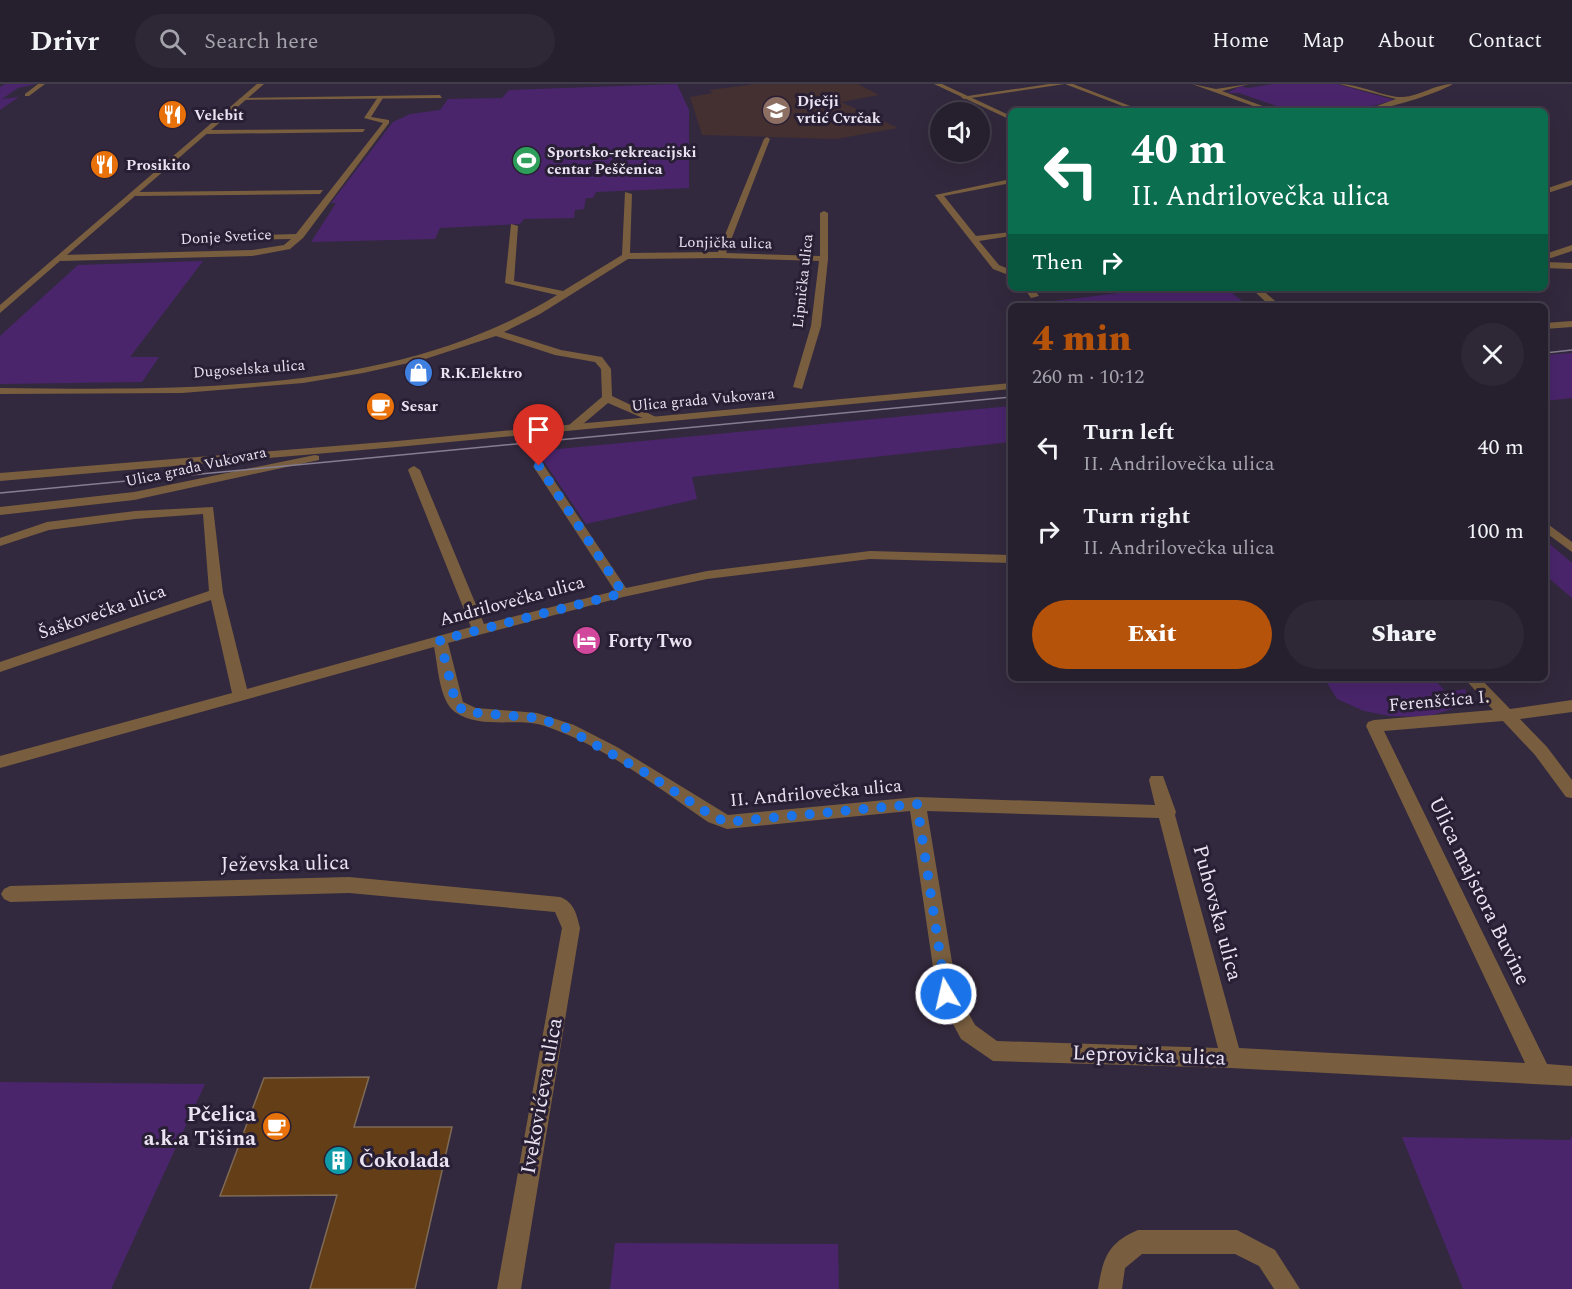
<!DOCTYPE html>
<html lang="en">
<head>
<meta charset="utf-8">
<style>
	body { margin:0; font-family:Spectral,serif; background:#2e2736; color:#f1f3f6; height:100vh; display:flex; flex-direction:column; font-size:22px; white-space:nowrap }
	* { box-sizing:border-box; margin:0 }
	p { font-size:20px; color:#a4a2aa }
	.icon { flex:none; width:33px; height:33px; fill:none; stroke:currentColor; stroke-width:2; stroke-linecap:round; stroke-linejoin:round }
	.map { position:relative; flex:1; overflow:hidden }
	.side { position:absolute; left:1008px; top:219px; width:540px; height:378px; display:flex; flex-direction:column; background:#261f2e; border-radius:9px; box-shadow:0 6px 24px #0002,0 0 0 2px #423d4a }
	.side>* { flex:none }
	.guide { position:absolute; left:1008px; top:24px; width:540px; height:183px; border-radius:9px; box-shadow:0 6px 24px #0002,0 0 0 2px #423d4a; background:#0b6e4f; color:#fff; overflow:hidden }
	.controls { position:absolute; left:930px; top:18px; display:grid; gap:12px }
	.controls a { display:grid; place-items:center; width:60px; height:60px; border-radius:50%; background:#261f2e; box-shadow:0 6px 24px #0002,0 0 0 2px #423d4a; font-size:30px }
	.pin { position:absolute; display:grid; place-items:center; width:51px; height:51px; color:#fff; margin:-62px -26px; border-radius:50% 50% 50% 0; rotate:-45deg; box-shadow:0 0 6px #0007 }
	.pin .icon { rotate:45deg }
	.me { position:absolute; width:66px; margin:-33px; rotate:351deg; stroke-linejoin:round; filter:drop-shadow(0 0 4px #0008) }
	.turn { display:flex; align-items:center; gap:21px; height:126px; padding:0 24px; font-size:27px }
	.turn .icon { width:78px; height:78px; stroke-width:2.5 }
	.turn b { display:block; font-size:42px; line-height:51px }
	.then { display:flex; align-items:center; height:57px; padding:0 24px; background:#0003; gap:12px; font-size:22px }
	.round { display:grid; place-items:center; flex:none; width:63px; height:63px; border-radius:32px; background:#2e2736 }
	.headline { display:flex; align-items:center; justify-content:space-between; height:102px; padding:0 24px }
	h1 { font-size:36px; font-weight:800; line-height:45px; color:#b45309 }
	.action { display:flex; gap:12px; margin-top:auto; padding:12px 24px }
	.action a { flex:1; height:69px; border-radius:36px; background:#b45309; color:#fff; font-size:24px; font-weight:800; line-height:69px; text-align:center }
	.action a+a { background:#2e2736; color:#f1f3f6 }
	ul { padding:0; list-style:none }
	li { display:flex; align-items:center; gap:18px; height:84px; padding:0 24px }
	li div { flex:1 }
	li b { display:block; font-size:22px }
	li em { font-style:normal }
	header { display:flex; align-items:center; gap:36px; box-sizing:border-box; height:84px; padding:0 30px; background:#261f2e; border-bottom:2px solid #423d4a }
	header strong { font-size:28px }
	nav { display:flex; gap:33px; margin-inline-start:auto; font-size:21px }
	.search { width:420px; height:54px; background:#2e2736; display:flex; align-items:center; gap:15px; box-sizing:border-box; padding:0 21px; border-radius:33px; color:#a4a2aa; font-size:22px }
	.map>svg:first-child { display:block }
	.education { fill:#442f31 }
	.green { fill:#4a256c }
	.building { fill:#633e16; stroke:#7f6a56; stroke-width:1.5 }
	.lines { fill:none; stroke-linecap:round; stroke-linejoin:round }
	.pedestrian { fill:#785e3f; fill-rule:evenodd }
	.minor { fill:#785e3f; fill-rule:evenodd }
	.tertiary { fill:#785e3f; fill-rule:evenodd }
	.tram { stroke:#867e90; stroke-width:1.5 }
	.route { stroke:#1a73e8; stroke-width:10; stroke-dasharray:0 18 }
	.labels { text-anchor:middle; dominant-baseline:central; stroke-width:6; stroke-linejoin:round; paint-order:stroke }
	.far-poi-label { font-size:15px; font-weight:bold; fill:#eae4f2; stroke:#291f34; text-anchor:start }
	.far-street-label { font-size:15px; fill:#eae4f2; stroke:#291f34 }
	.street-label { font-size:18px; fill:#eae4f2; stroke:#291f34 }
	.poi-label { font-size:18px; font-weight:bold; fill:#eae4f2; stroke:#291f34; text-anchor:start }
	.near-street-label { font-size:21px; fill:#eae4f2; stroke:#291f34 }
	.near-poi-label { font-size:21px; font-weight:bold; fill:#eae4f2; stroke:#291f34; text-anchor:end }
</style>
</head>
<body>
<header>
<strong>Drivr</strong>
<div class="search"><svg class="icon" aria-label="search" viewBox="0 0 24 24"><circle cx="10" cy="10" r="6"/><path d="M15 15l6 6"/></svg>Search here</div>
<nav><a>Home</a><a>Map</a><a>About</a><a>Contact</a></nav>
</header>
<div class="map">
<svg width="1572" height="1205" viewBox="0 0 1572 1205">
	<rect width="100%" height="100%" fill="#33293e"/>
	<path class="education" d="M 756,0 L 858,0 L 879,11 L 841,18 L 898,44 L 836,55 L 702,51 L 690,13 L 713,9 L 709,6 Z"/>
	<g class="green">
		<path d="M 5,0 L 36,0 L 18,4 L 2,15 L 19,13 L 0,26 L 0,3 Z"/>
		<path d="M 677,0 L 689,26 L 689,104 L 596,108 L 593,114 L 586,114 L 584,125 L 575,126 L 574,134 L 524,135 L 520,140 L 440,144 L 435,155 L 311,158 L 336,119 L 331,119 L 393,38 L 410,30 L 440,26 L 448,15 L 502,14 L 509,6 Z"/>
		<path d="M 1273,0 L 1337,0 L 1394,16 L 1355,27 L 1291,27 L 1239,9 L 1227,9 L 1241,2 L 1248,4 Z"/>
		<path d="M 203,177 L 130,273 L 159,273 L 142,298 L 0,300 L 0,252 L 78,181 Z"/>
		<path d="M 1159,204 L 1226,204 L 1248,222 L 1013,222 Z"/>
		<path d="M 1572,269 L 1572,314 L 1545,317 L 1545,271 Z"/>
		<path d="M 1011,322 L 1011,358 L 692,393 L 697,415 L 586,440 L 537,367 Z"/>
		<path d="M 1545,456 L 1572,479 L 1572,514 L 1545,491 Z"/>
		<path d="M 1324,594 L 1433,594 L 1446,608 L 1466,605 L 1465,621 L 1426,633 L 1390,632 L 1364,627 L 1337,615 Z"/>
		<path d="M 0,998 L 205,1000 L 111,1205 L 0,1205 Z"/>
		<path d="M 1572,1051 L 1572,1205 L 1463,1205 L 1402,1053 L 1570,1056 Z"/>
		<path d="M 615,1159 L 838,1160 L 839,1205 L 610,1205 Z"/>
	</g>
	<path class="building" d="M 369,993 L 354,1043 L 452,1043 L 415,1205 L 310,1205 L 337,1111 L 220,1112 L 264,994 Z"/>
	<g class="lines">
		<path class="pedestrian" d="M 440,11 L 442,14 L 238,16 L 241,14 Z"/>
		<g class="minor">
			<path d="M 38,0 L 45,0 L 29,12 L 25,12 L 25,10 Z"/>
			<path d="M 1049,0 L 1065,0 L 964,15 L 961,13 Z"/>
			<path d="M 1065,0 L 1073,0 L 1138,25 L 1133,26 Z"/>
			<path d="M 1192,0 L 1216,5 L 1249,0 L 1222,7 L 1276,27 L 1267,27 Z"/>
			<path d="M 1339,0 C 1360,0 1386,14 1403,13 C 1420,12 1435,0 1453,0 C 1436,10 1382,27 1363,27 L 1396,15 Z"/>
			<path d="M 378,13 L 383,14 L 371,33 L 389,36 L 389,39 L 303,154 L 290,165 L 252,172 L 61,177 L 57,174 L 61,171 L 252,166 L 284,161 L 291,155 L 201,157 L 197,155 L 201,153 L 296,150 L 383,39 L 364,34 Z"/>
			<path d="M 365,45 L 363,48 L 207,50 L 204,48 L 207,46 Z"/>
			<path d="M 767,53 L 770,55 L 726,169 L 820,172 L 820,129 L 824,127 L 828,129 L 828,175 L 821,242 L 802,305 L 793,303 L 811,242 L 819,177 L 721,174 L 628,175 L 540,230 L 504,248 L 561,266 L 602,273 L 611,285 L 612,312 L 656,333 L 657,335 L 652,338 L 608,319 L 577,345 L 569,345 L 569,341 L 602,313 L 601,285 L 595,278 L 555,271 L 496,252 L 422,276 L 363,289 L 303,299 L 182,309 L 0,310 L 0,304 C 183,306 397,311 557,211 L 505,199 L 511,140 L 518,142 L 514,197 L 563,207 L 622,171 L 625,108 L 632,110 L 630,169 L 718,168 L 764,55 Z"/>
			<path d="M 1011,95 L 1011,99 L 944,112 L 976,152 L 1011,148 L 1011,152 L 979,157 L 999,181 L 1011,186 L 1011,192 L 993,185 L 935,111 Z"/>
			<path d="M 1572,96 L 1572,101 L 1545,110 L 1545,105 Z"/>
			<path d="M 323,106 L 320,110 L 136,112 L 132,110 L 136,108 Z"/>
			<path d="M 1572,161 L 1572,167 L 1545,176 L 1545,170 Z"/>
			<path d="M 1545,178 L 1572,179 L 1572,185 L 1545,184 Z"/>
			<path d="M 1024,204 L 1033,204 L 1039,212 L 1031,214 Z"/>
			<path d="M 539,379 L 543,380 L 626,504 L 707,487 L 870,467 L 1011,471 L 1011,479 L 870,475 L 707,495 L 623,513 L 448,559 L 463,618 L 476,624 L 537,629 L 574,641 L 617,663 L 728,731 L 917,713 L 1155,721 L 1149,696 L 1151,692 L 1163,692 L 1176,728 L 1175,731 L 1239,964 L 1525,979 L 1366,642 L 1368,638 L 1374,636 L 1493,626 L 1464,594 L 1480,594 L 1510,625 L 1572,616 L 1572,628 L 1520,635 L 1547,663 L 1572,696 L 1572,714 L 1566,713 L 1535,671 L 1503,637 L 1384,647 L 1547,980 L 1572,982 L 1572,1002 L 1231,984 L 993,977 L 961,955 L 937,910 L 910,727 L 727,745 L 708,738 C 657,703 605,662 545,642 C 517,633 481,646 455,628 C 439,616 438,582 434,563 L 0,684 L 0,672 L 232,609 L 211,516 L 0,588 L 0,578 L 209,507 L 203,430 L 135,435 L 49,446 L 0,462 L 0,454 L 47,438 L 135,427 L 213,423 L 223,509 L 247,605 L 471,543 L 408,386 L 410,384 L 414,382 L 420,386 L 484,540 L 615,507 L 533,382 ZM 927,727 L 1159,734 L 1218,964 L 997,957 L 975,941 L 957,908 Z"/>
			<path d="M 1545,438 L 1572,458 L 1572,468 L 1545,448 Z"/>
			<path d="M 349,793 L 560,813 C 574,818 577,831 580,844 L 521,1205 L 497,1205 L 562,844 L 555,828 L 349,809 L 10,818 L 4,815 L 1,810 L 4,805 L 10,802 Z"/>
			<path d="M 1138,1146 L 1237,1146 L 1275,1166 L 1300,1205 L 1274,1205 L 1259,1182 L 1235,1170 L 1142,1170 L 1125,1184 L 1122,1205 L 1098,1205 C 1103,1175 1107,1159 1138,1146 Z"/>
		</g>
		<g class="tertiary">
			<path d="M 257,0 L 264,0 L 0,229 L 0,221 Z"/>
			<path d="M 934,0 L 942,0 L 1011,32 L 1011,36 Z"/>
			<path d="M 1251,204 L 1260,204 L 1281,222 L 1270,222 Z"/>
			<path d="M 1572,237 L 1572,243 L 1545,245 L 1545,239 Z"/>
			<path d="M 1011,299 L 1011,305 L 397,363 L 0,397 L 0,389 L 397,357 Z"/>
			<path d="M 315,371 L 319,372 L 319,376 L 134,416 L 0,431 L 0,423 L 134,408 Z"/>
		</g>
		<g class="tram">
			<path d="M 1545,269 L 1572,266"/>
			<path d="M 0,409 L 1011,313"/>
		</g>
	</g>
	<g class="lines">
		<path class="route" d="M 539,382 L 623,509 L 440,556 L 456,620 L 465,628 L 538,634 L 562,642 L 644,688 L 714,733 L 727,738 L 917,720 L 946,910"/>
	</g>
	<defs>
		<symbol id="school-disc" viewBox="-11 -11 22 22"><circle r="9.5" fill="#8d6e63" stroke="#291f34"/><path d="M0-5L7-2L0 1L-7-2ZM-4 1L0 2.5L4 1V4Q0 6-4 4Z" fill="#fff"/></symbol>
		<symbol id="restaurant-disc" viewBox="-11 -11 22 22"><circle r="9.5" fill="#e8710a" stroke="#291f34"/><path d="M-5-6h1v4h1v-4h1v4h1v-4h1v5L-1.5 .5V6h-2V.5L-5-1ZM5-6V6H3V1.5H1.5Q1.5-4 5-6Z" fill="#fff"/></symbol>
		<symbol id="stadium-disc" viewBox="-11 -11 22 22"><circle r="9.5" fill="#2e9e5b" stroke="#291f34"/><path d="M0-5a6.5 5 0 1 0 0 10a6.5 5 0 1 0 0-10ZM-3.5-1.8h7v3.6h-7Z" fill="#fff"/></symbol>
		<symbol id="shop-disc" viewBox="-11 -11 22 22"><circle r="9.5" fill="#3f7fe0" stroke="#291f34"/><path d="M-5-2.5h2.3a2.7 3.5 0 0 1 5.4 0H5L5.5 6h-11ZM-1.5-2.5h3a1.5 2.3 0 0 0-3 0Z" fill="#fff"/></symbol>
		<symbol id="cafe-disc" viewBox="-11 -11 22 22"><circle r="9.5" fill="#e8710a" stroke="#291f34"/><path d="M-5.5-4.5H6V0H3Q3 3.5 0 3.5H-2.5Q-5.5 3.5-5.5 0ZM3-3.2v2h1.7v-2ZM-6 4.5H4V6H-6Z" fill="#fff"/></symbol>
		<symbol id="hotel-disc" viewBox="-11 -11 22 22"><circle r="9.5" fill="#d1479c" stroke="#291f34"/><path d="M-6-4.5h1.5V1H6V5H4.5V3h-9V5H-6ZM-4 0a1.8 1.8 0 1 1 3.6 0ZM.5 0V-2.5h3Q6-2.5 6 0Z" fill="#fff"/></symbol>
		<symbol id="building-disc" viewBox="-11 -11 22 22"><circle r="9.5" fill="#0f9aa8" stroke="#291f34"/><path d="M-4-6H4V6H1V3H-1V6H-4ZM-2.5-4.3h1.7v1.8h-1.7ZM.8-4.3h1.7v1.8H.8ZM-2.5-1h1.7V.8h-1.7ZM.8-1h1.7V.8H.8Z" fill="#fff"/></symbol>
	</defs>
	<g fill-rule="evenodd">
		<use href="#school-disc" x="760" y="10" width="33" height="33"/>
		<use href="#restaurant-disc" x="156" y="14" width="33" height="33"/>
		<use href="#stadium-disc" x="510" y="60" width="33" height="33"/>
		<use href="#restaurant-disc" x="88" y="64" width="33" height="33"/>
		<use href="#shop-disc" x="402" y="272" width="33" height="33"/>
		<use href="#cafe-disc" x="364" y="306" width="33" height="33"/>
		<use href="#hotel-disc" x="570" y="540" width="33" height="33"/>
		<use href="#cafe-disc" x="260" y="1026" width="33" height="33"/>
		<use href="#building-disc" x="322" y="1060" width="33" height="33"/>
	</g>
	<g class="labels">
		<g class="far-poi-label">
			<text x="797" y="17">Dječji<tspan x="797" dy="17">vrtić Cvrčak</tspan></text>
			<text x="194" y="31">Velebit</text>
			<text x="547" y="68">Sportsko-rekreacijski<tspan x="547" dy="17">centar Peščenica</tspan></text>
			<text x="126" y="81">Prosikito</text>
			<text x="440" y="289">R.K.Elektro</text>
			<text x="401" y="322">Sesar</text>
		</g>
		<g class="far-street-label">
			<text transform="translate(226 153) rotate(-3)">Donje Svetice</text>
			<text transform="translate(725 159) rotate(1)">Lonjička ulica</text>
			<text transform="translate(803 197) rotate(-84)">Lipnička ulica</text>
			<text transform="translate(249 285) rotate(-4)">Dugoselska ulica</text>
			<text transform="translate(703 316) rotate(-5)">Ulica grada Vukovara</text>
			<text transform="translate(196 383) rotate(-12)">Ulica grada Vukovara</text>
		</g>
		<g class="street-label">
			<text transform="translate(512 517) rotate(-15)">Andrilovečka ulica</text>
			<text transform="translate(102 528) rotate(-19)">Šaškovečka ulica</text>
			<text transform="translate(1439 617) rotate(-5)">Ferenščica I.</text>
			<text transform="translate(816 709) rotate(-5)">II. Andrilovečka ulica</text>
		</g>
		<g class="poi-label">
			<text x="608" y="557">Forty Two</text>
		</g>
		<g class="near-street-label">
			<text transform="translate(285 780) rotate(-1)">Ježevska ulica</text>
			<text transform="translate(1479 807) rotate(64)">Ulica majstora Buvine</text>
			<text transform="translate(1217 829) rotate(75)">Puhovska ulica</text>
			<text transform="translate(1149 972) rotate(2)">Leprovička ulica</text>
			<text transform="translate(542 1012) rotate(-80)">Ivekovićeva ulica</text>
		</g>
		<g class="near-poi-label">
			<text x="256" y="1031">Pčelica<tspan x="256" dy="24">a.k.a Tišina</tspan></text>
			<text x="359" y="1077" text-anchor="start">Čokolada</text>
		</g>
	</g>
</svg>
<div class="controls">
<a><svg class="icon" aria-label="sound" viewBox="0 0 24 24"><path d="M4 9h4l5-4v14l-5-4H4zM17 9q2 3 0 6"/></svg></a>
</div>
<div class="pin" style="left:539px;top:382px;background:#d93025"><svg class="icon" aria-label="arrive" viewBox="0 0 24 24"><path d="M6 21V4h12l-3 4 3 4H6"/></svg></div>
<svg class="me" style="left:946px;top:910px" viewBox="-20 -20 40 40"><circle r="17" fill="#1a73e8" stroke="#fff" stroke-width="3"/><path d="M0-11L8 9 0 5-8 9z" fill="#fff"/></svg>
<div class="guide">
<div class="turn"><svg class="icon" aria-label="left" viewBox="0 0 24 24"><path d="M17 20v-9H6M10 6l-5 5 5 5"/></svg><div><b>40 m</b>II. Andrilovečka ulica</div></div>
<div class="then">Then<svg class="icon" aria-label="right" viewBox="0 0 24 24"><path d="M7 20v-9h11M14 6l5 5-5 5"/></svg></div>
</div>
<section class="side">
<div class="headline"><div><h1>4 min</h1><p>260 m · 10:12</p></div><a class="round"><svg class="icon" aria-label="close" viewBox="0 0 24 24"><path d="M6 6l12 12M18 6L6 18"/></svg></a></div>
<ul>
<li><svg class="icon" aria-label="left" viewBox="0 0 24 24"><path d="M17 20v-9H6M10 6l-5 5 5 5"/></svg><div><b>Turn left</b><p>II. Andrilovečka ulica</p></div><em>40 m</em></li>
<li><svg class="icon" aria-label="right" viewBox="0 0 24 24"><path d="M7 20v-9h11M14 6l5 5-5 5"/></svg><div><b>Turn right</b><p>II. Andrilovečka ulica</p></div><em>100 m</em></li>
</ul>
<div class="action"><a>Exit</a><a>Share</a></div>
</section>
</div>
</body>
</html>
